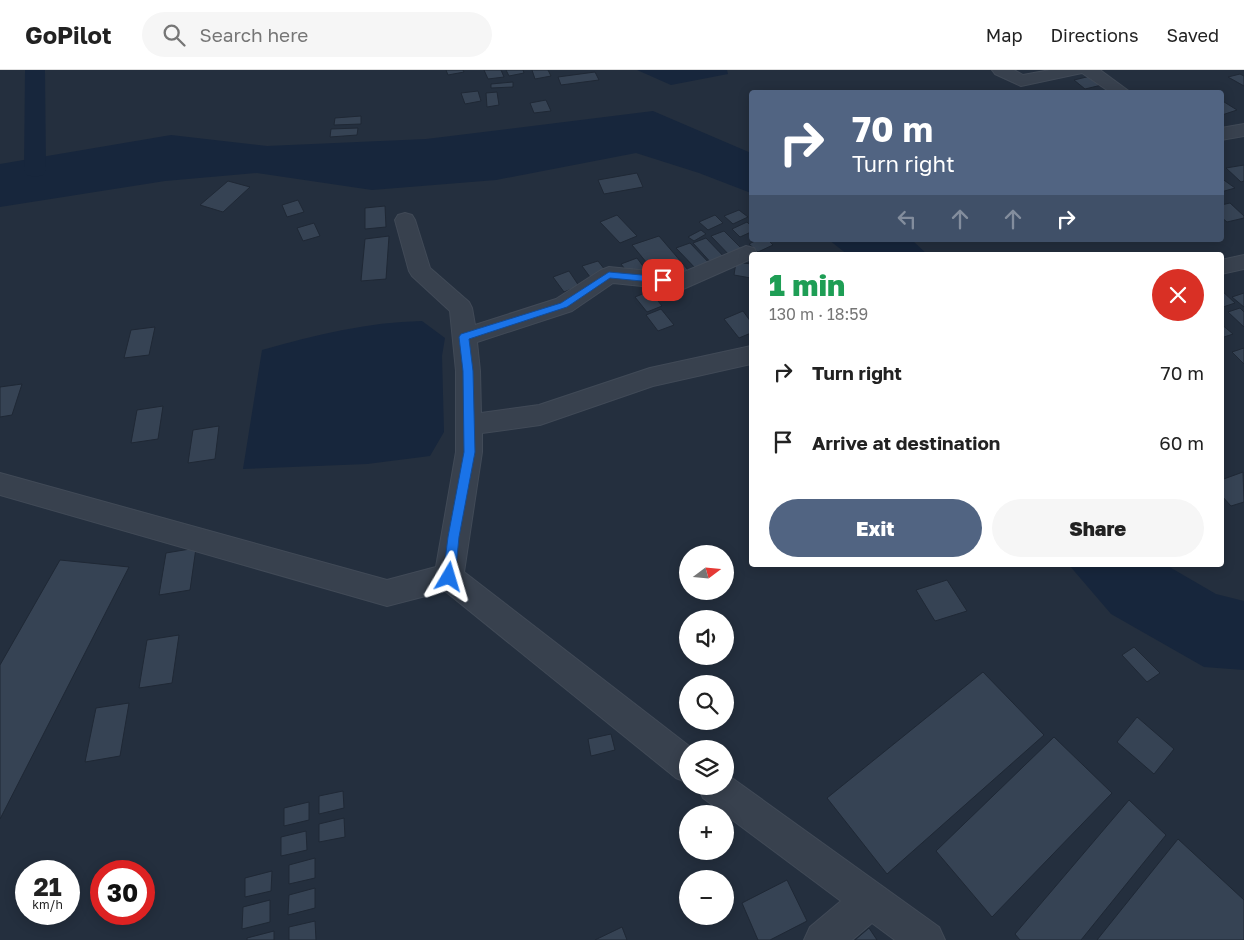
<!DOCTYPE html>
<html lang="en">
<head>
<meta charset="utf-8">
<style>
	body { margin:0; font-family:"Golos Text",sans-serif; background:#f6f6f6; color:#222; height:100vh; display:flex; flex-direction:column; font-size:19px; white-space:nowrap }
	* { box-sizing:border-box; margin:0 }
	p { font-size:16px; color:#767676 }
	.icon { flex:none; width:28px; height:28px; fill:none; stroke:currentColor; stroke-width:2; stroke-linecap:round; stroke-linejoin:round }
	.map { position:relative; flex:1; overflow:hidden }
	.sheet { position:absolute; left:749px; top:182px; width:475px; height:315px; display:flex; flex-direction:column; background:#fff; border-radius:5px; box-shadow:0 2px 12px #0003 }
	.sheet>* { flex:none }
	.guide { position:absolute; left:749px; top:20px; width:475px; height:152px; border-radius:5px; box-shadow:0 2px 12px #0003; background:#516482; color:#fff; overflow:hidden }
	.needle { width:32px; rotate:74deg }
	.fabs { position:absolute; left:679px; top:475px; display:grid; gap:10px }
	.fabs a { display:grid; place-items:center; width:55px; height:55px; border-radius:50%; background:#fff; box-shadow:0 2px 12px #0003; font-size:25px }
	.speed { position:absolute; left:15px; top:790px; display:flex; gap:10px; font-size:25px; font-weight:700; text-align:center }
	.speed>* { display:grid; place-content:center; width:65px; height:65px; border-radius:50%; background:#fff; box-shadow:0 2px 12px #0003; line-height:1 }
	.speed small { font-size:12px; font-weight:400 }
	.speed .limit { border:8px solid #d22; background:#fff; color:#111 }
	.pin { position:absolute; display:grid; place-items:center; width:42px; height:42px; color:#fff; margin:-21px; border-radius:10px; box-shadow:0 2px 8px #0006 }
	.me { position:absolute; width:55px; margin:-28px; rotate:7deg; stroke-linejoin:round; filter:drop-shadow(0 0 4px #0008) }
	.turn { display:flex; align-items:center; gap:18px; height:105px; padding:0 20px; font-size:22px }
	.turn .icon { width:65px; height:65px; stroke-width:2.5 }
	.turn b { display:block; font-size:35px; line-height:42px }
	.lanes { display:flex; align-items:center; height:48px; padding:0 20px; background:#0003; justify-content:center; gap:25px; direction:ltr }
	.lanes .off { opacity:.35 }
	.round { display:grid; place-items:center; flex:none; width:52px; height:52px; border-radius:26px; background:#f6f6f6 }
	.summary { display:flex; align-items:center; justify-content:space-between; height:85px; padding:0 20px }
	h1 { font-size:30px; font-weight:800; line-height:38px; color:#1e9e55 }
	.cta { display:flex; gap:10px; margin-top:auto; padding:10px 20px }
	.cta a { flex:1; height:58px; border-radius:30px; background:#516482; color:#fff; font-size:20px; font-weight:800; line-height:58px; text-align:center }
	.cta a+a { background:#f6f6f6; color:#222 }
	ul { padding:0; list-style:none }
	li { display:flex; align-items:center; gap:15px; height:70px; padding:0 20px }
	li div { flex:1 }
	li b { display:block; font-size:19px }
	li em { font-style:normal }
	header { display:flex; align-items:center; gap:30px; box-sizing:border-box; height:70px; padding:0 25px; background:#fff; border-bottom:1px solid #e0e0e0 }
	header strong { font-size:24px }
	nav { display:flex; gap:28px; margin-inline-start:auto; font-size:18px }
	.search { width:350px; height:45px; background:#f6f6f6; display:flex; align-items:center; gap:12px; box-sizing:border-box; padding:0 18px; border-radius:28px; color:#767676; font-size:19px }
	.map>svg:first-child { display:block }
	.water { fill:#17263c }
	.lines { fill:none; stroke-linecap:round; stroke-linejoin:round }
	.canal { fill:#17263c; fill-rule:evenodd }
	.building { fill:#364354; stroke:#1f2835 }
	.minor-casing { stroke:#414a57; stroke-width:2 }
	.minor { fill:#38414e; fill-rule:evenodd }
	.route { fill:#1a73e8; stroke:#114b97 }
</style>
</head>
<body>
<header>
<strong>GoPilot</strong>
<div class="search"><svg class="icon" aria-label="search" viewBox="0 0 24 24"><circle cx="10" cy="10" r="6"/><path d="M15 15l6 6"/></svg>Search here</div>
<nav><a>Map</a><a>Directions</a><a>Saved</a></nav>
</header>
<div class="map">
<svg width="1244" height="870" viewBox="0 0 1244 870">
	<rect width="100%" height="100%" fill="#242f3e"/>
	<g class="water">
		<path d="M 637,0 L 727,0 L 728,4 L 671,15 Z"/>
		<path d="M 653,41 L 751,83 L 751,123 L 699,103 L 636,83 L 496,110 L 372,120 L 257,103 L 165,111 L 0,137 L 0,94 L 171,65 L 267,76 L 426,69 Z"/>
		<path d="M 829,170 L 912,170 L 928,185 L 848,185 Z"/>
		<path d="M 422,251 L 445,268 L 442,286 L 444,362 L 430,386 L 367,394 L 243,399 L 262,280 C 315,265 368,252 422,251 Z"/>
		<path d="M 1069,495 L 1166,495 L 1216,524 L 1244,531 L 1244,600 L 1204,597 L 1111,544 Z"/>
	</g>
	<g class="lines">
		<path class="canal" d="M 25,0 L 45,0 L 46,100 L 43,105 L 35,107 L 27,105 L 24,100 Z"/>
	</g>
	<g class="building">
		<path d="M 446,0 L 463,0 L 464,2 L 448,5 Z"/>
		<path d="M 484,0 L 501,0 L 504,7 L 488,9 Z"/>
		<path d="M 506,0 L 523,0 L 524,3 L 509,6 Z"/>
		<path d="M 532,0 L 548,0 L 551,6 L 535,9 Z"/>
		<path d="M 595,2 L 599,10 L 561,15 L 558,7 Z"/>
		<path d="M 1240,4 L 1244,6 L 1244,16 L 1228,7 Z"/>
		<path d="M 1095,5 L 1106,14 L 1085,19 L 1074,10 Z"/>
		<path d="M 513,12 L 513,17 L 491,18 L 491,14 Z"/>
		<path d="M 478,21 L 481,31 L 465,34 L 461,23 Z"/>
		<path d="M 497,22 L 499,35 L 487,37 L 486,23 Z"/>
		<path d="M 546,30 L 551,41 L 534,43 L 530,33 Z"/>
		<path d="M 1221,30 L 1237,40 L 1222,45 Z"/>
		<path d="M 361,46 L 361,54 L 334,55 L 335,48 Z"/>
		<path d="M 358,58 L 357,65 L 330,67 L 331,59 Z"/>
		<path d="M 1244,95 L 1244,111 L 1241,112 L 1226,98 Z"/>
		<path d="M 637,103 L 643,117 L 604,124 L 598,110 Z"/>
		<path d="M 1221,108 L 1235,118 L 1221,122 Z"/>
		<path d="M 228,111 L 250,117 L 223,142 L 200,135 Z"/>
		<path d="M 298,130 L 304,142 L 287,147 L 282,135 Z"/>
		<path d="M 1230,133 L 1244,146 L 1244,148 L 1227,152 L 1221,147 L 1221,135 Z"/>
		<path d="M 385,136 L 386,157 L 365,159 L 365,138 Z"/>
		<path d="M 739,140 L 748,147 L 733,154 L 724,146 Z"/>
		<path d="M 617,145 L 637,166 L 620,173 L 600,152 Z"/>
		<path d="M 715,145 L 723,153 L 708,160 L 699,152 Z"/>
		<path d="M 747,152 L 751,156 L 751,162 L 740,167 L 732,159 Z"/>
		<path d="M 314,153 L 320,166 L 303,171 L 297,158 Z"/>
		<path d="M 701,160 L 706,164 L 694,171 L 688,167 Z"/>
		<path d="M 724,161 L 746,183 L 733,189 L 711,166 Z"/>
		<path d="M 389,166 L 386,209 L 361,211 L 365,169 Z"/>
		<path d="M 659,166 L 694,207 L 667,217 L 632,175 Z"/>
		<path d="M 706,168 L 728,191 L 714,196 L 693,173 Z"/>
		<path d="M 757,170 L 768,170 L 773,175 L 758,182 L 749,174 Z"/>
		<path d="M 690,173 L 712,196 L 698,201 L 676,178 Z"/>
		<path d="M 637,188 L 648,203 L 632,208 L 621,194 Z"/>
		<path d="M 598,191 L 609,205 L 593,211 L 582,196 Z"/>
		<path d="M 736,192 L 751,194 L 751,208 L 734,205 Z"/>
		<path d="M 569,201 L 579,216 L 564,222 L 553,207 Z"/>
		<path d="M 1221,220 L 1235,233 L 1223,237 L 1221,236 Z"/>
		<path d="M 650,221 L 662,236 L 647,242 L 635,227 Z"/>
		<path d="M 1244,223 L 1244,237 L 1232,227 Z"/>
		<path d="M 1240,238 L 1244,242 L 1244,257 L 1228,242 Z"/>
		<path d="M 661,239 L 674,255 L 658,261 L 646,245 Z"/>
		<path d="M 743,241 L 751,252 L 751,263 L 739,268 L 724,249 Z"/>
		<path d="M 1221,254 L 1233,264 L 1221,268 Z"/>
		<path d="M 155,257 L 149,285 L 124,288 L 131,260 Z"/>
		<path d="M 1244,278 L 1244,294 L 1232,282 Z"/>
		<path d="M 22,314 L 12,345 L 0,347 L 0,317 Z"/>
		<path d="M 163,336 L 158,369 L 131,373 L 137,340 Z"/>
		<path d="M 219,356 L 215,389 L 188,393 L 193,360 Z"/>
		<path d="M 1243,402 L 1244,432 L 1231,436 L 1221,425 L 1221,410 Z"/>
		<path d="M 196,478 L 190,520 L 159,525 L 166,483 Z"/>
		<path d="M 60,490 L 129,497 L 0,749 L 0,595 Z"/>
		<path d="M 947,510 L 967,541 L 935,551 L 916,520 Z"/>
		<path d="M 179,565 L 172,613 L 139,618 L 147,570 Z"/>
		<path d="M 1134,577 L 1160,603 L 1147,612 L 1122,585 Z"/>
		<path d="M 983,602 L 1044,665 L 887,804 L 827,728 Z"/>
		<path d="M 129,633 L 120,686 L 85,692 L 96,638 Z"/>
		<path d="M 1137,647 L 1174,679 L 1154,704 L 1117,672 Z"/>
		<path d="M 611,664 L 615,680 L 591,686 L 588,669 Z"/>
		<path d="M 1054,667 L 1112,723 L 992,847 L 936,781 Z"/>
		<path d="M 343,721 L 344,738 L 319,744 L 319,726 Z"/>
		<path d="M 1129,730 L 1166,765 L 1081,870 L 1020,870 L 1015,864 Z"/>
		<path d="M 309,732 L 309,750 L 284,756 L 284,738 Z"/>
		<path d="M 344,748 L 345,767 L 319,772 L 319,754 Z"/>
		<path d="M 306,761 L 307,780 L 281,786 L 281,767 Z"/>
		<path d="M 1178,769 L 1244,830 L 1244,870 L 1097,870 Z"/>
		<path d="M 315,788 L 315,808 L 289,814 L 289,795 Z"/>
		<path d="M 272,801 L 271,821 L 245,827 L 245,808 Z"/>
		<path d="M 787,810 L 807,851 L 770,870 L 758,870 L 742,833 Z"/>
		<path d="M 315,818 L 315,838 L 288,845 L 289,825 Z"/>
		<path d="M 270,830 L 270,852 L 242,859 L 243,837 Z"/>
		<path d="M 315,851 L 316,870 L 289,870 L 289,857 Z"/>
		<path d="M 622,857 L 627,870 L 595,870 Z"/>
		<path d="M 869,858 L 877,870 L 855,870 Z"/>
		<path d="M 274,861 L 274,870 L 247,870 L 247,868 Z"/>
	</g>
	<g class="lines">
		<defs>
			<g id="minor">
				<path d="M 992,0 L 1014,0 L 1023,5 L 1050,0 L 1100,0 L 1130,22 L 1110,22 L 1082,3 L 1021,16 L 995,4 Z"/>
				<path d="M 1244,54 L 1244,66 L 1221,70 L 1221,58 Z"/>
				<path d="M 405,143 L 412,145 L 415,150 L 430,198 L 469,232 L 472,238 L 475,255 L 556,229 L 601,200 L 609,197 L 679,204 L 746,176 L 754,178 L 757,183 L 751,185 L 751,189 L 681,220 L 613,213 L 572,241 L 477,272 L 480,301 L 481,343 L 539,335 L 650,298 L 751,276 L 751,294 L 653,316 L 540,355 L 482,363 L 482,382 L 464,502 L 693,679 L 688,679 L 688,713 L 676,708 L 445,521 L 387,536 L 0,425 L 0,403 L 387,510 L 436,497 L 456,382 L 456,301 L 450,241 L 412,206 L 409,201 L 395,150 L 398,145 Z"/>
				<path d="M 1244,185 L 1244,199 L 1221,204 L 1221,190 Z"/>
				<path d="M 725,703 L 939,857 L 945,870 L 895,870 L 872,853 L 852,870 L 804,870 L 810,857 L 841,831 L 703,728 L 698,716 L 725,716 Z"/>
			</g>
		</defs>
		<use href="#minor" class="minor-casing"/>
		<use href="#minor" class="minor"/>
	</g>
	<path class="route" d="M 609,202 L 663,207 L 667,210 L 663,213 L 610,208 L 567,237 L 469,269 L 473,301 L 475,382 L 459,467 L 455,507 L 453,511 L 449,513 L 444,511 L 443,507 L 448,467 L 464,382 L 463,301 L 459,267 L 461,264 L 561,233 Z"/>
</svg>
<div class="fabs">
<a><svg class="needle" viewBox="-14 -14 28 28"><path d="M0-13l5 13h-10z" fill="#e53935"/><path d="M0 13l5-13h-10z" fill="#767676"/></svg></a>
<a><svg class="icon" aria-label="sound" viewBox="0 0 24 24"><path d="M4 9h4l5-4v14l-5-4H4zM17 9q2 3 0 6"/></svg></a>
<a><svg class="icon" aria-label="search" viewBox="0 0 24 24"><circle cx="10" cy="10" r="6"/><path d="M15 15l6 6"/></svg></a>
<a><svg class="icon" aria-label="layers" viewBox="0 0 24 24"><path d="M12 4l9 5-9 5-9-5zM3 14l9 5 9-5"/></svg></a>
<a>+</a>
<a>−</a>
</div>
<div class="speed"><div>21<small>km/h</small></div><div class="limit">30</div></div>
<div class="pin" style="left:663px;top:210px;background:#d93025"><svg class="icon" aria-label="arrive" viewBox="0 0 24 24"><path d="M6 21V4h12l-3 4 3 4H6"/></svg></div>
<svg class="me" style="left:449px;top:507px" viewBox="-20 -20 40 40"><path d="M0-17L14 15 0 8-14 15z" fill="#1a73e8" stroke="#fff" stroke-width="4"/></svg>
<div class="guide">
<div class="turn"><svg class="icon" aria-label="right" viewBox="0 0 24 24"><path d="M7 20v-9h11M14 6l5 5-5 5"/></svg><div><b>70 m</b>Turn right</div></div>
<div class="lanes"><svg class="icon off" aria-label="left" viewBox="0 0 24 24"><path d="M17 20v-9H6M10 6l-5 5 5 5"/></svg><svg class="icon off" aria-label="ahead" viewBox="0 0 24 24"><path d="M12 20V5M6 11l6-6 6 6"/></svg><svg class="icon off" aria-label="ahead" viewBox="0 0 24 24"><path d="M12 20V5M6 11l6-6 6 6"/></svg><svg class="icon" aria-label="right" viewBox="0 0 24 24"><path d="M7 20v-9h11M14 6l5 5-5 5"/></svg></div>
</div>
<section class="sheet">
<div class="summary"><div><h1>1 min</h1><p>130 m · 18:59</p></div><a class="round" style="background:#d93025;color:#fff"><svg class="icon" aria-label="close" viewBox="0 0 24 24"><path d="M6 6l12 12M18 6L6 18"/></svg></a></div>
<ul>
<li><svg class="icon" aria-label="right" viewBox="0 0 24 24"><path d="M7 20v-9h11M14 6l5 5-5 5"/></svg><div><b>Turn right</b></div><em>70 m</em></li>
<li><svg class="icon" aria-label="arrive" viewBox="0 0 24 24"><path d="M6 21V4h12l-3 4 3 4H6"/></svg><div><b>Arrive at destination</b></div><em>60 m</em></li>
</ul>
<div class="cta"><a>Exit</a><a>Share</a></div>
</section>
</div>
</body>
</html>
